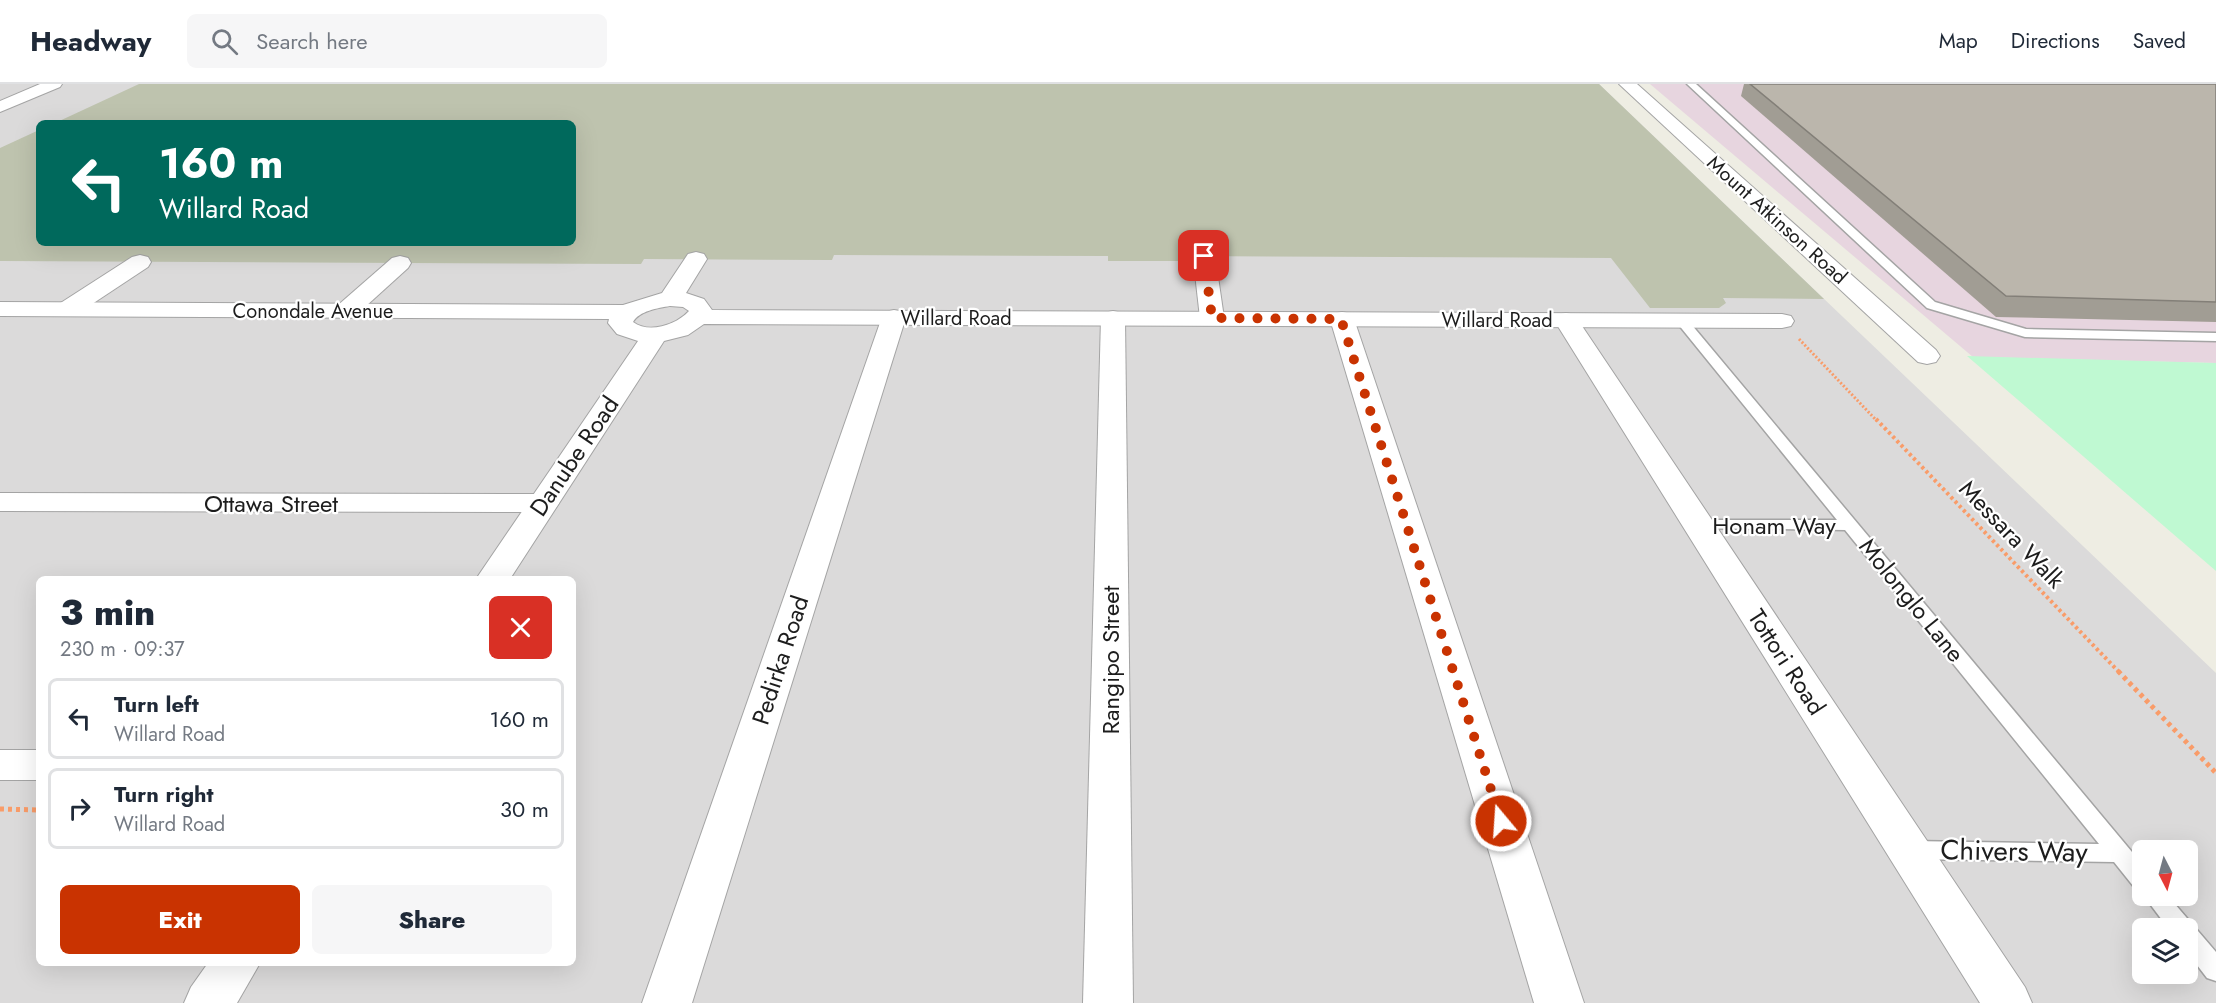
<!DOCTYPE html>
<html lang="en">
<head>
<meta charset="utf-8">
<style>
	body { margin:0; font-family:Jost,sans-serif; background:#f6f6f7; color:#1f2937; height:100vh; display:flex; flex-direction:column; font-size:22px; white-space:nowrap }
	* { box-sizing:border-box; margin:0 }
	p { font-size:20px; color:#747a83 }
	.icon { flex:none; width:33px; height:33px; fill:none; stroke:currentColor; stroke-width:2; stroke-linecap:round; stroke-linejoin:round }
	.map { position:relative; flex:1; overflow:hidden }
	.details { position:absolute; left:36px; top:492px; width:540px; height:390px; display:flex; flex-direction:column; background:#fff; border-radius:9px; box-shadow:0 6px 24px #0002 }
	.details>* { flex:none }
	.guide { position:absolute; left:36px; top:36px; width:540px; height:126px; border-radius:9px; box-shadow:0 6px 24px #0002; background:#00695c; color:#fff; overflow:hidden }
	.needle { width:39px; rotate:174deg }
	.buttons { position:absolute; left:2132px; top:756px; display:grid; gap:12px }
	.buttons a { display:grid; place-items:center; width:66px; height:66px; border-radius:9px; background:#fff; box-shadow:0 6px 24px #0002; font-size:30px }
	.pin { position:absolute; display:grid; place-items:center; width:51px; height:51px; color:#fff; margin:-26px; border-radius:12px; box-shadow:0 3px 9px #0006 }
	.me { position:absolute; width:66px; margin:-33px; rotate:342deg; stroke-linejoin:round; filter:drop-shadow(0 0 4px #0008) }
	.turn { display:flex; align-items:center; gap:21px; height:126px; padding:0 24px; font-size:27px }
	.turn .icon { width:78px; height:78px; stroke-width:2.5 }
	.turn b { display:block; font-size:42px; line-height:51px }
	.round { display:grid; place-items:center; flex:none; width:63px; height:63px; border-radius:9px; background:#f6f6f7 }
	.head { display:flex; align-items:center; justify-content:space-between; height:102px; padding:0 24px }
	h1 { font-size:36px; font-weight:800; line-height:45px }
	.primary-button { display:flex; gap:12px; margin-top:auto; padding:12px 24px }
	.primary-button a { flex:1; height:69px; border-radius:9px; background:#c93301; color:#fff; font-size:24px; font-weight:800; line-height:69px; text-align:center }
	.primary-button a+a { background:#f6f6f7; color:#1f2937 }
	ul { padding:0; list-style:none }
	li { display:flex; align-items:center; gap:18px; height:81px; margin:0 12px 9px; padding:0 12px; border:3px solid #e0e1e3; border-radius:9px }
	li div { flex:1 }
	li b { display:block; font-size:22px }
	li em { font-style:normal }
	header { display:flex; align-items:center; gap:36px; box-sizing:border-box; height:84px; padding:0 30px; background:#fff; border-bottom:2px solid #e0e1e3 }
	header strong { font-size:28px }
	nav { display:flex; gap:33px; margin-inline-start:auto; font-size:21px }
	.search { width:420px; height:54px; background:#f6f6f7; display:flex; align-items:center; gap:15px; box-sizing:border-box; padding:0 21px; border-radius:9px; color:#747a83; font-size:22px }
	.map>svg:first-child { display:block }
	.residential { fill:#dbdada; fill-rule:evenodd }
	.industrial { fill:#e7d5df }
	.construction { fill:#bec3ae }
	.park { fill:#bff9d2 }
	.lines { fill:none; stroke-linecap:round; stroke-linejoin:round }
	.service-casing { stroke:#a4a4a4; stroke-width:3 }
	.minor-casing { stroke:#a4a4a4; stroke-width:2 }
	.tertiary-casing { stroke:#a4a4a4; stroke-width:2 }
	.path-far2 { stroke:#f99c69; stroke-width:3; stroke-dasharray:2 2; stroke-linecap:butt }
	.path-far1 { stroke:#f99c69; stroke-width:4; stroke-dasharray:3 3; stroke-linecap:butt }
	.path { stroke:#f99c69; stroke-width:5; stroke-dasharray:4 4; stroke-linecap:butt }
	.service { fill:#fff; fill-rule:evenodd }
	.minor { fill:#fff; fill-rule:evenodd }
	.tertiary { fill:#fff; fill-rule:evenodd }
	.wall { fill:#a19d94 }
	.building { fill:#bbb6ac; stroke:#837f78; stroke-width:1.5 }
	.route { stroke:#c93301; stroke-width:10; stroke-dasharray:0 18 }
	.labels { text-anchor:middle; dominant-baseline:central; stroke-width:4.5; stroke-linejoin:round; paint-order:stroke }
	.far-street-label { font-size:20px; fill:#1d1d1d; stroke:#fff }
	.street-label { font-size:24px; fill:#1d1d1d; stroke:#fff }
	.near-street-label { font-size:28px; fill:#1d1d1d; stroke:#fff }
</style>
</head>
<body>
<header>
<strong>Headway</strong>
<div class="search"><svg class="icon" aria-label="search" viewBox="0 0 24 24"><circle cx="10" cy="10" r="6"/><path d="M15 15l6 6"/></svg>Search here</div>
<nav><a>Map</a><a>Directions</a><a>Saved</a></nav>
</header>
<div class="map">
<svg width="2216" height="919" viewBox="0 0 2216 919">
	<rect width="100%" height="100%" fill="#eeede3"/>
	<path class="residential" d="M 0,0 L 1599,0 L 2216,589 L 2216,919 L 0,919 ZM 39,39 L 573,39 L 573,159 L 39,159 ZM 39,495 L 573,495 L 573,879 L 39,879 ZM 2142,766 L 2187,766 L 2187,812 L 2142,812 ZM 2142,844 L 2187,844 L 2187,890 L 2142,890 Z"/>
	<path class="industrial" d="M 1650,0 L 2216,0 L 2216,279 L 1973,273 Z"/>
	<path class="construction" d="M 139,0 L 1599,0 L 1824,215 L 1723,214 L 1726,219 L 1719,224 L 1650,224 L 1611,174 L 1183,172 L 1183,177 L 1108,177 L 1108,172 L 834,171 L 832,176 L 644,175 L 641,180 L 0,177 L 0,64 L 39,46 L 39,159 L 573,159 L 573,39 L 55,39 Z"/>
	<path class="park" d="M 1967,272 L 2216,279 L 2216,487 Z"/>
	<g class="lines">
		<defs>
			<g id="service">
				<path d="M 1687,0 L 1696,0 L 1935,218 L 2026,245 L 2216,249 L 2216,257 L 2025,253 L 1927,224 Z"/>
				<path d="M 1682,233 L 1686,234 L 2142,780 L 2142,805 L 2134,803 L 2114,778 L 1911,775 L 1903,772 L 1900,766 L 1903,760 L 1911,757 L 2099,760 L 1845,446 L 1693,444 L 1691,441 L 1699,436 L 1837,436 L 1678,240 L 1676,237 Z"/>
				<path d="M 2144,812 L 2168,812 L 2216,868 L 2216,897 L 2207,894 L 2187,868 L 2187,844 L 2168,844 Z"/>
			</g>
			<g id="minor">
				<path d="M 40,0 L 62,0 L 60,3 L 0,28 L 0,17 Z"/>
				<path d="M 1204,165 L 1212,167 L 1215,172 L 1224,234 L 1221,239 L 1212,241 L 1203,239 L 1200,234 L 1193,172 L 1196,167 Z"/>
				<path d="M 140,171 L 148,173 L 151,178 L 148,183 L 77,230 L 68,232 L 59,230 L 56,225 L 59,220 L 132,173 Z"/>
				<path d="M 400,172 L 408,174 L 411,179 L 408,184 L 355,232 L 346,234 L 337,232 L 334,227 L 337,222 L 392,174 Z"/>
				<path d="M 894,226 L 903,228 L 906,233 L 692,919 L 642,919 L 882,233 L 885,228 Z"/>
				<path d="M 1113,227 L 1122,229 L 1125,234 L 1133,919 L 1083,919 L 1101,234 L 1104,229 Z"/>
				<path d="M 1342,228 L 1351,230 L 1354,235 L 1584,919 L 1534,919 L 1330,235 L 1333,230 Z"/>
				<path d="M 1566,229 L 1575,231 L 1578,236 L 2025,903 L 2032,919 L 1980,919 L 1554,236 L 1557,231 Z"/>
				<path d="M 0,409 L 543,410 L 554,412 L 559,419 L 554,426 L 543,428 L 0,427 Z"/>
				<rect x="0" y="666" width="39" height="30"/>
			</g>
			<g id="tertiary">
				<path d="M 1619,0 L 1637,0 L 1936,266 L 1940,272 L 1936,278 L 1927,280 L 1918,278 Z"/>
				<path d="M 696,168 L 704,170 L 707,175 L 686,209 L 704,215 L 712,226 L 1782,230 L 1791,232 L 1794,237 L 1791,242 L 1782,244 L 704,240 L 688,251 L 664,257 L 510,495 L 476,495 L 638,257 L 617,250 L 608,239 L 609,235 L 0,232 L 0,218 L 623,221 L 662,209 L 688,170 ZM 670,222 L 683,223 L 689,227 C 676,241 649,250 633,238 C 639,227 658,224 670,222 Z"/>
				<path d="M 208,879 L 260,879 L 237,919 L 184,919 L 191,903 Z"/>
			</g>
		</defs>
		<use href="#service" class="service-casing"/>
		<use href="#minor" class="minor-casing"/>
		<use href="#tertiary" class="tertiary-casing"/>
		<path class="path-far2" d="M 1799,255 L 1877,337"/>
		<path class="path-far1" d="M 1876,335 L 2119,588"/>
		<g class="path">
			<path d="M 2118,587 L 2216,689"/>
			<path d="M 0,725 L 39,726"/>
		</g>
		<use href="#service" class="service"/>
		<use href="#minor" class="minor"/>
		<use href="#tertiary" class="tertiary"/>
	</g>
	<path class="wall" d="M 1744,0 L 2216,0 L 2216,238 L 1996,233 L 1741,12 Z"/>
	<path class="building" d="M 1750,0 L 2216,0 L 2216,218 L 2006,212 Z"/>
	<g class="lines">
		<path class="route" d="M 1204,172 L 1212,234 L 1341,235 L 1501,737"/>
	</g>
	<g class="labels">
		<g class="far-street-label">
			<text transform="translate(1777 136) rotate(42)">Mount Atkinson Road</text>
			<text x="313" y="227">Conondale Avenue</text>
			<text x="956" y="234">Willard Road</text>
			<text x="1497" y="236">Willard Road</text>
		</g>
		<g class="street-label">
			<text transform="translate(574 372) rotate(-56)">Danube Road</text>
			<text x="271" y="419">Ottawa Street</text>
			<text x="1774" y="441">Honam Way</text>
			<text transform="translate(2012 450) rotate(46)">Messara Walk</text>
			<text transform="translate(1912 516) rotate(51)">Molonglo Lane</text>
			<text transform="translate(780 576) rotate(-72)">Pedirka Road</text>
			<text transform="translate(1110 576) rotate(-90)">Rangipo Street</text>
			<text transform="translate(1787 578) rotate(57)">Tottori Road</text>
		</g>
		<g class="near-street-label">
			<text transform="translate(2014 767) rotate(1)">Chivers Way</text>
		</g>
	</g>
</svg>
<div class="buttons">
<a><svg class="needle" viewBox="-14 -14 28 28"><path d="M0-13l5 13h-10z" fill="#e53935"/><path d="M0 13l5-13h-10z" fill="#747a83"/></svg></a>
<a><svg class="icon" aria-label="layers" viewBox="0 0 24 24"><path d="M12 4l9 5-9 5-9-5zM3 14l9 5 9-5"/></svg></a>
</div>
<div class="pin" style="left:1204px;top:172px;background:#d93025"><svg class="icon" aria-label="arrive" viewBox="0 0 24 24"><path d="M6 21V4h12l-3 4 3 4H6"/></svg></div>
<svg class="me" style="left:1501px;top:737px" viewBox="-20 -20 40 40"><circle r="17" fill="#c93301" stroke="#fff" stroke-width="3"/><path d="M0-11L8 9 0 5-8 9z" fill="#fff"/></svg>
<div class="guide">
<div class="turn"><svg class="icon" aria-label="left" viewBox="0 0 24 24"><path d="M17 20v-9H6M10 6l-5 5 5 5"/></svg><div><b>160 m</b>Willard Road</div></div>
</div>
<section class="details">
<div class="head"><div><h1>3 min</h1><p>230 m · 09:37</p></div><a class="round" style="background:#d93025;color:#fff"><svg class="icon" aria-label="close" viewBox="0 0 24 24"><path d="M6 6l12 12M18 6L6 18"/></svg></a></div>
<ul>
<li><svg class="icon" aria-label="left" viewBox="0 0 24 24"><path d="M17 20v-9H6M10 6l-5 5 5 5"/></svg><div><b>Turn left</b><p>Willard Road</p></div><em>160 m</em></li>
<li><svg class="icon" aria-label="right" viewBox="0 0 24 24"><path d="M7 20v-9h11M14 6l5 5-5 5"/></svg><div><b>Turn right</b><p>Willard Road</p></div><em>30 m</em></li>
</ul>
<div class="primary-button"><a>Exit</a><a>Share</a></div>
</section>
</div>
</body>
</html>
